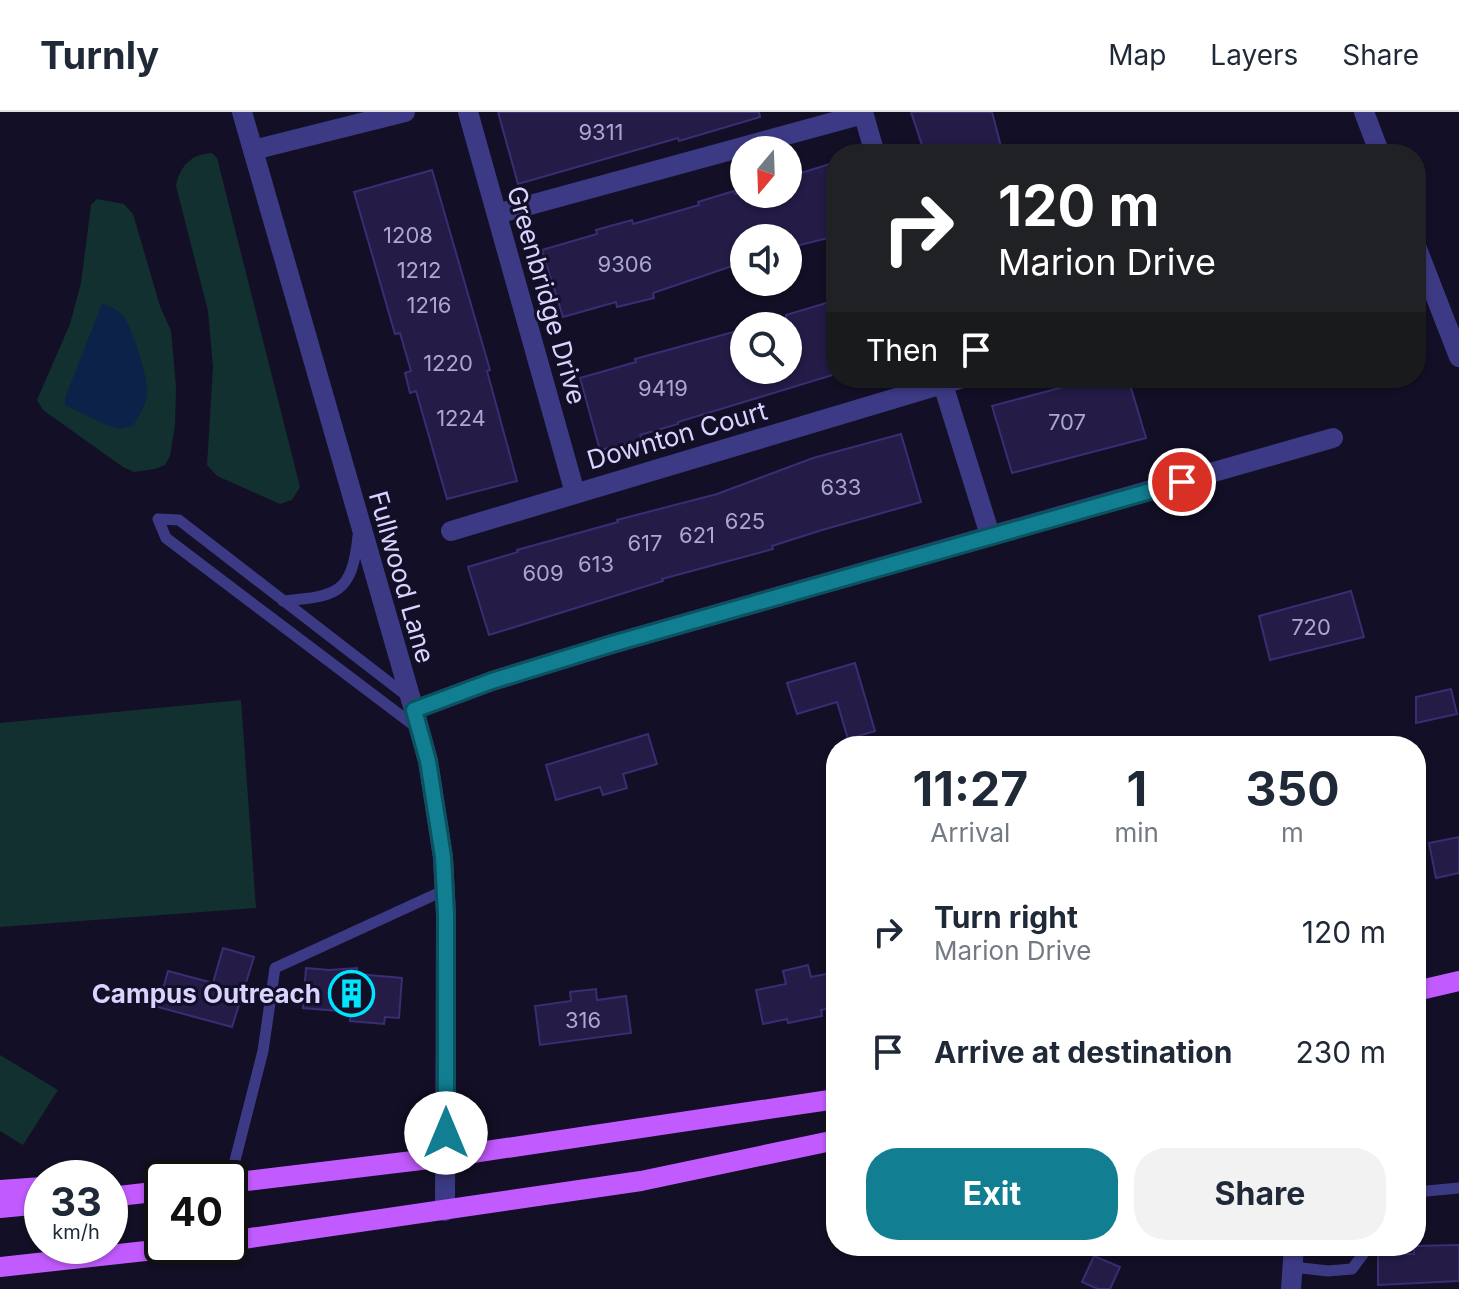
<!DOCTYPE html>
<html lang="en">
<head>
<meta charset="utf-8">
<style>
	body { margin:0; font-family:Inter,sans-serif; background:#f2f2f3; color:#1f2937; height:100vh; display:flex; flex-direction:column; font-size:30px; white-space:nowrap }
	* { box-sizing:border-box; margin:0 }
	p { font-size:26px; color:#747a83 }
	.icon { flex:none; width:44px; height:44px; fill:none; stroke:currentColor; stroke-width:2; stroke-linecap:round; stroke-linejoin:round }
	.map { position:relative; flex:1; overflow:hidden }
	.sheet { position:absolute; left:826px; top:624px; width:600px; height:520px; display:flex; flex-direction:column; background:#fff; border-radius:32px; box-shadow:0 2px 6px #0004 }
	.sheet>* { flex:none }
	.hud { position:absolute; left:826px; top:32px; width:600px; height:244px; border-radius:32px; box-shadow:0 2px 6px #0004; background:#202124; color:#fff; overflow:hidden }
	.needle { width:52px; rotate:199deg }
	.fabs { position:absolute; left:730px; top:24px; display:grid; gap:16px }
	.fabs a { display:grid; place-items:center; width:72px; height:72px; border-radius:50%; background:#fff; box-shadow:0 2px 6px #0004; font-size:40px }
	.speed { position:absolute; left:24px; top:1048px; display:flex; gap:16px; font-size:40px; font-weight:700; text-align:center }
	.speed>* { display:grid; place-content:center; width:104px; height:104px; border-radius:50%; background:#fff; box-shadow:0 2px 6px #0004; line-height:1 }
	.speed small { font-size:20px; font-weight:400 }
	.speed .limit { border:4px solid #111; border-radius:12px; background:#fff; color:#111 }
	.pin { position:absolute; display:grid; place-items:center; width:68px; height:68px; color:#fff; margin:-34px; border:4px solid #fff; border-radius:50%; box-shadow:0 2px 8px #0007 }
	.me { position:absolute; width:88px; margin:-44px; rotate:0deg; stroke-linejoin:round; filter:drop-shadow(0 0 6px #0008) }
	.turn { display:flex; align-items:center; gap:28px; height:168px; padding:0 40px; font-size:36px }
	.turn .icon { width:104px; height:104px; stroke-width:2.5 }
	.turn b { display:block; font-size:56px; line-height:68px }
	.then { display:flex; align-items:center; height:76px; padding:0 40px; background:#0003; gap:16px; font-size:30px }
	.eta { display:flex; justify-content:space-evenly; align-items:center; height:136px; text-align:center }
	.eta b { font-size:48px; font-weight:700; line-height:56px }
	.cta { display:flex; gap:16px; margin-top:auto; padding:16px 40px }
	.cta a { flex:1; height:92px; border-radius:32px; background:#117e91; color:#fff; font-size:32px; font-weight:700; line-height:92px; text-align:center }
	.cta a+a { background:#f2f2f3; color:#1f2937 }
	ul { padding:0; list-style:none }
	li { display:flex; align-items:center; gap:24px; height:120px; padding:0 40px }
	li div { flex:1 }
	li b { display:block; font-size:30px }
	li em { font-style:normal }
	header { display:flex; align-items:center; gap:48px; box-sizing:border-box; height:112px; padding:0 40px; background:#fff; border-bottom:2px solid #e0e1e3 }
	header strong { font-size:38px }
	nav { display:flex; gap:44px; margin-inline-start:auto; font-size:28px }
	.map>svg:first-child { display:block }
	.green { fill:#12302f }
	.water { fill:#0c2248 }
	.building { fill:#241b47; stroke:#3b2d73; stroke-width:2 }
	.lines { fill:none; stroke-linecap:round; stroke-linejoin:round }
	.service { stroke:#3d3a85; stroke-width:11 }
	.minor { stroke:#3d3a85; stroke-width:20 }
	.tertiary { stroke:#3d3a85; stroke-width:20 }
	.primary { stroke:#c25bff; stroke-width:20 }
	.route-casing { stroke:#0b525e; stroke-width:20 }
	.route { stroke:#117e91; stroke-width:14 }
	.labels { text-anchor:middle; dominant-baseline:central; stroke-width:6; stroke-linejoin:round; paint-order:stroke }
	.number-label { font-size:22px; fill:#aca6d1 }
	.street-label { font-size:26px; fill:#d9d4ff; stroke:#130f26 }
	.poi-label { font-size:26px; font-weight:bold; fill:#d9d4ff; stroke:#130f26; text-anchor:end }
</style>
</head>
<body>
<header>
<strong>Turnly</strong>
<nav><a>Map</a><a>Layers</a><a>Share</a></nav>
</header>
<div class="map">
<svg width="1459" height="1177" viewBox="0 0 1459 1177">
	<rect width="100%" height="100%" fill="#130f26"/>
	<g class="green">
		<path d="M 212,41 L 217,46 L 300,375 L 292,388 L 280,392 L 217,364 L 207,353 L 213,255 L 208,199 L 176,74 C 180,54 191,42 212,41 Z"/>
		<path d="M 97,87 L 124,92 L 133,102 L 160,194 L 171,219 L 176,274 L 175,313 L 170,344 L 165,353 L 155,357 L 134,360 L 123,355 L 43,298 L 37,288 L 70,212 L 81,171 L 91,93 Z"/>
		<path d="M 241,588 L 256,796 L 0,815 L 0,611 Z"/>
		<path d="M 0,943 L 58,978 L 23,1033 L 0,1019 Z"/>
	</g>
	<path class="water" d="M 102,192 C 110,194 119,198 124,205 C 133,218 150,270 147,285 C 145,295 138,305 133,314 L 120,317 L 104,312 L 65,293 L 65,286 Z"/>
	<g class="building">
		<path d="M 498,0 L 759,0 L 760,5 L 679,29 L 678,26 L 518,72 Z"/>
		<path d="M 911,0 L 992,0 L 1003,42 L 925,42 Z"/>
		<path d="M 836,50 L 836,124 L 788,136 L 788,126 L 744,126 L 744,150 L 653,181 L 654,186 L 617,195 L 616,190 L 563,205 L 542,138 L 597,122 L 596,118 L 632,108 L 633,112 L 699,93 L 698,90 L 734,79 L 735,82 L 788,82 L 788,65 Z"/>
		<path d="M 432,58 L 490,258 L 487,259 L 517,369 L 447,387 L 416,279 L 410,281 L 405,261 L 411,259 L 400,221 L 395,222 L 354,80 Z"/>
		<path d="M 836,188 L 836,262 L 678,310 L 678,312 L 640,323 L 642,328 L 600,338 L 580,266 L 636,250 L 635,247 L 744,217 L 744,258 L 788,258 L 786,203 Z"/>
		<path d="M 1097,266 L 1128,266 L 1146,326 L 1012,361 L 992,294 Z"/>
		<path d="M 901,322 L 921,390 L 822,418 L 772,434 L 773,437 L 662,467 L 663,469 L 489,523 L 468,455 L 518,440 L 517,438 L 618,410 L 617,408 L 717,382 L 813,346 Z"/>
		<path d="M 1351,479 L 1364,525 L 1270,548 L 1259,504 Z"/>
		<path d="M 855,551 L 875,619 L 848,627 L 837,590 L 797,602 L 787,571 Z"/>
		<path d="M 1451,577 L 1457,602 L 1416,611 L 1416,585 Z"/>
		<path d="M 648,622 L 657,652 L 623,662 L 627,676 L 603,683 L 600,675 L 556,688 L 546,653 Z"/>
		<path d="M 1459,725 L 1459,761 L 1436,766 L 1429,731 Z"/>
		<path d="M 223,836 L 254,845 L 232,915 L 158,895 L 168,859 L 213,871 Z"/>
		<path d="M 808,853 L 811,865 L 836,860 L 836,895 L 821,898 L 822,904 L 788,911 L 787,907 L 763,912 L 756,878 L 786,872 L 783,859 Z"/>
		<path d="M 306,856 L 329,858 L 357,856 L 357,862 L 402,866 L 399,906 L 385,905 L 384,912 L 350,909 L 351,900 L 303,896 Z"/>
		<path d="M 596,877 L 597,888 L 626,884 L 631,921 L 540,933 L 535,894 L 571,889 L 570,880 Z"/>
		<path d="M 1459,1133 L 1459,1169 L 1378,1173 L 1378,1142 L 1414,1142 L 1414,1134 Z"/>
		<path d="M 1094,1144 L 1120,1155 L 1110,1177 L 1098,1177 L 1082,1170 Z"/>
	</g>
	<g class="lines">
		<g class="service">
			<path d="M 283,489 C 336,484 352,483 358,424"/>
			<path d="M 407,584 L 179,408 L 158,407 L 166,426 L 416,615"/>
			<path d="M 230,1068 L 263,939 L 275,856 L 445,778"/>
			<path d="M 1416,1080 L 1459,1076"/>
			<path d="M 1293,1155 L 1328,1159 L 1352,1157 L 1369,1134"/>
		</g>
		<g class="minor">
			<path d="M 468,0 L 575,381"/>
			<path d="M 863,0 L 875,42"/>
			<path d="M 1364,0 L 1380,42"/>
			<path d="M 253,38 L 405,0"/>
			<path d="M 497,102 L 863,2"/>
			<path d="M 1416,134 L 1459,245"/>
			<path d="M 941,266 L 990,423"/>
			<path d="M 451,419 L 963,266"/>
			<path d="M 414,598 L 492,569 L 612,532 L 1333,326"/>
			<path d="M 1291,1177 L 1294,1134"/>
		</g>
		<path class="tertiary" d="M 242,0 L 414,598 L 428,649 L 443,745 L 446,803 L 445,1099"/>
		<g class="primary">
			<path d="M 1416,879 L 1459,869"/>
			<path d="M 230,1071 L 446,1045 L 836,987"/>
			<path d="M 0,1078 L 42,1075"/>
			<path d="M 110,1085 L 162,1079"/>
			<path d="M 0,1096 L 42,1092"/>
			<path d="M 230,1129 L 641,1069 L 836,1028"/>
			<path d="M 0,1155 L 191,1134"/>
		</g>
	</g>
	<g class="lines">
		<defs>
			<path id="route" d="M 446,1021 L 446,803 L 443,745 L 428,649 L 414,598 L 492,569 L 612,532 L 1182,370"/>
		</defs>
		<use href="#route" class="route-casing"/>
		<use href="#route" class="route"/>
	</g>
	<defs>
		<symbol id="building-ring" viewBox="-11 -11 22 22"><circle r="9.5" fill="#130f26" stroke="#00e5ff" stroke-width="1.5"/><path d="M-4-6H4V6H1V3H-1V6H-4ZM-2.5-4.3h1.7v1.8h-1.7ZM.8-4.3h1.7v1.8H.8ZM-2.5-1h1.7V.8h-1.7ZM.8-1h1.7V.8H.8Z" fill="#00e5ff"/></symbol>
	</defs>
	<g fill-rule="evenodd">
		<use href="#building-ring" x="326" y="856" width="51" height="51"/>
	</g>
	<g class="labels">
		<g class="number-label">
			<text x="601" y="20">9311</text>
			<text x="408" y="123">1208</text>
			<text x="625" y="152">9306</text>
			<text x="419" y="158">1212</text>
			<text x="429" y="193">1216</text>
			<text x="448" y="251">1220</text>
			<text x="663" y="276">9419</text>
			<text x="461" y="306">1224</text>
			<text x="1067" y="310">707</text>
			<text x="841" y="375">633</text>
			<text x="745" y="409">625</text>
			<text x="697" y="423">621</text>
			<text x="645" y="431">617</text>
			<text x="596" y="452">613</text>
			<text x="543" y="461">609</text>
			<text x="1311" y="515">720</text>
			<text x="583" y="908">316</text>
		</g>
		<g class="street-label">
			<text transform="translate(547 183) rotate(74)">Greenbridge Drive</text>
			<text transform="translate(677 323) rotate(-16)">Downton Court</text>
			<text transform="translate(402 465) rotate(74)">Fullwood Lane</text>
		</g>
		<g class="poi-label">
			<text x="321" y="881">Campus Outreach</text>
		</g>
	</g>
</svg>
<div class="fabs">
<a><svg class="needle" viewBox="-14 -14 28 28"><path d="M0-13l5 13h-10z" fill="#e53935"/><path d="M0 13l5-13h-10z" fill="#747a83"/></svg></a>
<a><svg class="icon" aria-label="sound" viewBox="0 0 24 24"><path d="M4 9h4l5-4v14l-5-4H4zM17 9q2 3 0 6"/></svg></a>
<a><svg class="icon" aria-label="search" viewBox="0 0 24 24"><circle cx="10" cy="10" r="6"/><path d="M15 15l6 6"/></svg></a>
</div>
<div class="speed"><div>33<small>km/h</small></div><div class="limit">40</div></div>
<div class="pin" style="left:1182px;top:370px;background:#d93025"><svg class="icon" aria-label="arrive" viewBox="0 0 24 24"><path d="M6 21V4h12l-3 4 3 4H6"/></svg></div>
<svg class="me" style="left:446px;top:1021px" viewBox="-20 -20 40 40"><circle r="19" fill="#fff"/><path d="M0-13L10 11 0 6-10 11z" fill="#117e91"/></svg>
<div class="hud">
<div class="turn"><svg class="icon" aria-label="right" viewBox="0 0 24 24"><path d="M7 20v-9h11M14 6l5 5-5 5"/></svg><div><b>120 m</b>Marion Drive</div></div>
<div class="then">Then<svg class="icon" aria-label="arrive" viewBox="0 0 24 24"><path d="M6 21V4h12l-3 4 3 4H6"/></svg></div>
</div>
<section class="sheet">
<div class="eta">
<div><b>11:27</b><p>Arrival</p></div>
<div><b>1</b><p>min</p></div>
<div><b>350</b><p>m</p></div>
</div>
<ul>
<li><svg class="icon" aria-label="right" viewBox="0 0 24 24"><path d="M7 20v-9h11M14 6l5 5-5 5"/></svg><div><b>Turn right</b><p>Marion Drive</p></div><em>120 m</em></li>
<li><svg class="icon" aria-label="arrive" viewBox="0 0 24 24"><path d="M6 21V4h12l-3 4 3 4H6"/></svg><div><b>Arrive at destination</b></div><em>230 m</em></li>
</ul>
<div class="cta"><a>Exit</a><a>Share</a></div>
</section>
</div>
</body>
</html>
